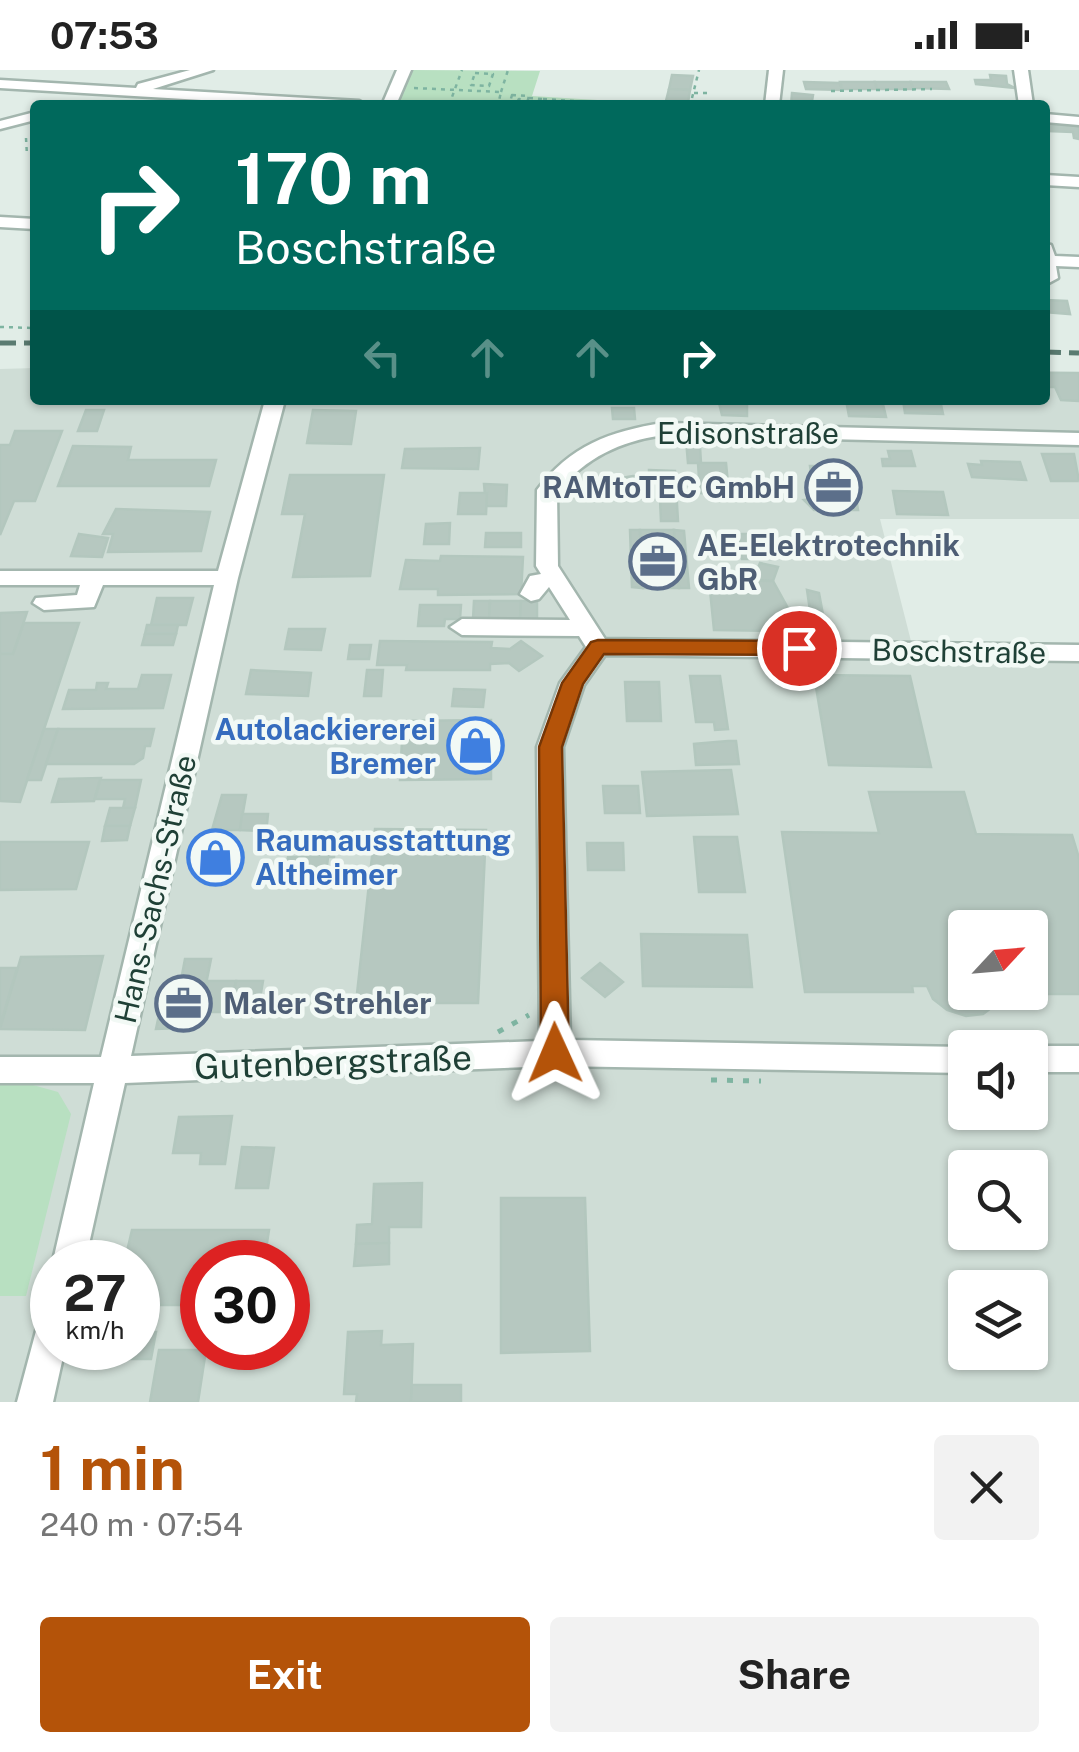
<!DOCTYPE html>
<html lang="en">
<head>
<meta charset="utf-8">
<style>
	body { margin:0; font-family:"Public Sans",sans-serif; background:#f2f2f2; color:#222; height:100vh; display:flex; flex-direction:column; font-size:38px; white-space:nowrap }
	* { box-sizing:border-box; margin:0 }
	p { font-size:32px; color:#767676 }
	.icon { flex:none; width:55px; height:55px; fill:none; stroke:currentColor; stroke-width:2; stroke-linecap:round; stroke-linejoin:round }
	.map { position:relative; height:1332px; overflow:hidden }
	.panel { display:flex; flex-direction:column; background:#fff; flex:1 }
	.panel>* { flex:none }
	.banner { position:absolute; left:30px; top:30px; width:1020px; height:305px; border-radius:10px; box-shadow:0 2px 8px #0004; background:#00695c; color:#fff; overflow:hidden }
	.needle { width:65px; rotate:64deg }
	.buttons { position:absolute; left:948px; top:840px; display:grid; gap:20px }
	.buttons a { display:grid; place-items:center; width:100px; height:100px; border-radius:10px; background:#fff; box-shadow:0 2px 8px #0004; font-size:50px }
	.speed { position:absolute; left:30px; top:1170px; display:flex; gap:20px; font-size:50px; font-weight:700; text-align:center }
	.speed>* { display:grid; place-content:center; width:130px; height:130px; border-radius:50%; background:#fff; box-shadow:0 2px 8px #0004; line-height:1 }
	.speed small { font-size:25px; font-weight:400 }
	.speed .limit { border:15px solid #d22; background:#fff; color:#111 }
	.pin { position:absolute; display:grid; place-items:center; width:85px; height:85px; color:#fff; margin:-42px; border:5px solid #fff; border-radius:50%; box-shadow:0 2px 10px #0007 }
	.me { position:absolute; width:110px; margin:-55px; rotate:359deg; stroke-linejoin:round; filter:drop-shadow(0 0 8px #0008) }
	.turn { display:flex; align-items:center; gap:35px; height:210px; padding:0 40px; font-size:45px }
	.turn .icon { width:130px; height:130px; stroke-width:2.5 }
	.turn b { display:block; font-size:70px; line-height:85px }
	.lanes { display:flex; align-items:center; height:95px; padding:0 40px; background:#0003; justify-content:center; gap:50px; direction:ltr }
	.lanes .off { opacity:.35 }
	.round { display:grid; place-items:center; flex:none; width:105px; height:105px; border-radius:10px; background:#f2f2f2 }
	.overview { display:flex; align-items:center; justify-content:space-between; height:170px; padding:0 40px }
	h1 { font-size:60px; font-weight:700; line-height:75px; color:#b45309 }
	.cta { display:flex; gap:20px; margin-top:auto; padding:20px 40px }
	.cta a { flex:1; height:115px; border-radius:10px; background:#b45309; color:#fff; font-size:40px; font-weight:700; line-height:115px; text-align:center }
	.cta a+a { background:#f2f2f2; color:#222 }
	.status { display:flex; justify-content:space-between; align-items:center; height:70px; padding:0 50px; background:#fff; direction:ltr }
	.status svg { height:28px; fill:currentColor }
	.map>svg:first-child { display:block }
	.built { fill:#cfddd6; fill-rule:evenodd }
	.green { fill:#b8e0c1 }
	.building { fill:#b6c8c0; stroke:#b3c7be; stroke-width:2.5 }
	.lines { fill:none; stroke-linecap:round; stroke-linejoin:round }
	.minor-casing { stroke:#a3b6ae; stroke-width:5 }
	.path-far1 { stroke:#7eb4a1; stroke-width:2.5; stroke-dasharray:4 5; stroke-linecap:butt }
	.path { stroke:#7eb4a1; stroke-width:5; stroke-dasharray:6 10; stroke-linecap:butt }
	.minor { fill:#fff; fill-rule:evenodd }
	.rail { stroke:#5a7b71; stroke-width:5; stroke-dasharray:16 8; stroke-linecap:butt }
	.route { fill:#b45309; stroke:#753606; stroke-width:2.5 }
	.labels { text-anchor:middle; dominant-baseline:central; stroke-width:9; stroke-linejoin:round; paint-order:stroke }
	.street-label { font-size:30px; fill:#1f4036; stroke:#f2f9f5 }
	.service-label { font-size:30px; font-weight:bold; fill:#4e5e75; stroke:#f2f9f5; text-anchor:start }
	.shop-label { font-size:30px; font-weight:bold; fill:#366cbe; stroke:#f2f9f5; text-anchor:end }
	.near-street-label { font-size:35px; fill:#1f4036; stroke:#f2f9f5 }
</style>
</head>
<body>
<div class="status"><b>07:53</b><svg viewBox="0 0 49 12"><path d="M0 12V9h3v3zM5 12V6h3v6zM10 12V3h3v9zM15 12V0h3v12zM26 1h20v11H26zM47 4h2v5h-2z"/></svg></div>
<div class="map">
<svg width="1079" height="1332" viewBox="0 0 1079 1332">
	<rect width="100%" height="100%" fill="#e1ede7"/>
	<path class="built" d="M 35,298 L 35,330 L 1045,330 L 1045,301 L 1079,302 L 1079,449 L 880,449 L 913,579 L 1079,582 L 1079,1332 L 0,1332 L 0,299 ZM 965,858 L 1030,858 L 1030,922 L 965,922 ZM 965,978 L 1030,978 L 1030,1042 L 965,1042 ZM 965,1098 L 1030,1098 L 1030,1162 L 965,1162 ZM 52,1192 L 138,1192 L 138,1278 L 52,1278 ZM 202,1192 L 288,1192 L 288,1278 L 202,1278 ZM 965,1218 L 1030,1218 L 1030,1282 L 965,1282 Z"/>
	<g class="green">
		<path d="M 412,0 L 540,1 L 532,26 L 679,35 L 397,35 Z"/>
		<path d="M 0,1015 L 33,1015 L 58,1022 L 71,1044 L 26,1226 L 0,1226 Z"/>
	</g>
	<g class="building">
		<path d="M 672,5 L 693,6 L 690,20 L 669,19 Z"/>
		<path d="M 990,5 L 1006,6 L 1007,14 L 1015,18 L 976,14 L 975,10 L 991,10 Z"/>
		<path d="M 804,12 L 840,13 L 842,20 L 806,19 Z"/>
		<path d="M 840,12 L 875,12 L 878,19 L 842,19 Z"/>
		<path d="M 875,12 L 911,12 L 913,19 L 877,19 Z"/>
		<path d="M 911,12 L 946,12 L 949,19 L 913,18 Z"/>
		<path d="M 669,19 L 690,20 L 688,33 L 666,31 Z"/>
		<path d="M 792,23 L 813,25 L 812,31 L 817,34 L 791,35 Z"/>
		<path d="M 1046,53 L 1079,56 L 1079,69 L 1074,68 L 1073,62 L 1048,61 Z"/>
		<path d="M 1045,230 L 1067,231 L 1070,244 L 1045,242 Z"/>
		<path d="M 1045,303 L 1079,303 L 1079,331 L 1061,330 L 1055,317 L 1045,317 Z"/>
		<path d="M 698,330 L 747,330 L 747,346 L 722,345 L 719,333 Z"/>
		<path d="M 846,330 L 882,330 L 886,347 L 849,346 Z"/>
		<path d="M 903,330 L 940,330 L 943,344 L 905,343 Z"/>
		<path d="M 612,338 L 634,338 L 635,349 L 613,349 Z"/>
		<path d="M 86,340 L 104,340 L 97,361 L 78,361 Z"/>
		<path d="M 313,340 L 356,341 L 351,374 L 307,373 Z"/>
		<path d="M 15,361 L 62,361 L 35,431 L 14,431 L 0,465 L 0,375 L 10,375 Z"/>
		<path d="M 686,370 L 693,370 L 694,377 L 700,377 L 701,393 L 688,393 Z"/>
		<path d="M 73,376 L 131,377 L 128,390 L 216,390 L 209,416 L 58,416 Z"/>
		<path d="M 480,378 L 478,399 L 402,398 L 405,379 Z"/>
		<path d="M 888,381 L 911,381 L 915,396 L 883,396 L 882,389 L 890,389 Z"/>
		<path d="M 1042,384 L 1074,384 L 1079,411 L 1051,411 Z"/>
		<path d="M 981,391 L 1020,392 L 1026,410 L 972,407 L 968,394 L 982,395 Z"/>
		<path d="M 698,393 L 726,393 L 729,424 L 700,423 Z"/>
		<path d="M 810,396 L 851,396 L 858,440 L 814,440 L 804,430 L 815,429 Z"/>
		<path d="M 649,400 L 675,401 L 678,451 L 661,451 L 660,429 L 650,429 Z"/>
		<path d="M 290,405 L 384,405 L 370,506 L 293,507 L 305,444 L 282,444 Z"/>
		<path d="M 633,406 L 649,409 L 650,429 L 614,428 L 614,409 Z"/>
		<path d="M 727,410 L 748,410 L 749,417 L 758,417 L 760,428 L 729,430 Z"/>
		<path d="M 484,414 L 507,415 L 506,436 L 486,436 Z"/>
		<path d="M 893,421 L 943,422 L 948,445 L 897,444 Z"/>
		<path d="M 460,423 L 487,423 L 486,444 L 458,444 Z"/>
		<path d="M 116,439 L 210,442 L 201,481 L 108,482 L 113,464 L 103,464 Z"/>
		<path d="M 450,453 L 449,474 L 424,474 L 426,454 Z"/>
		<path d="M 630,460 L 640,460 L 643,518 L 632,517 Z"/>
		<path d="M 640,460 L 674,460 L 679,518 L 643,518 Z"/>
		<path d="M 674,460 L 684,461 L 689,518 L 679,518 Z"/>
		<path d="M 486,463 L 521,463 L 521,477 L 485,477 Z"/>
		<path d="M 79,464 L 108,468 L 102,487 L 71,486 Z"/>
		<path d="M 739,464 L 768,464 L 772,489 L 742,489 Z"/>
		<path d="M 441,486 L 523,487 L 521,524 L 438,525 L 438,519 L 400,519 L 406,490 L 440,491 Z"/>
		<path d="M 760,493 L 778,497 L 773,511 L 753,510 Z"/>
		<path d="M 709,510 L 773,511 L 789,540 L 787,561 L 714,560 Z"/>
		<path d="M 807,520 L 819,523 L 826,561 L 813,561 Z"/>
		<path d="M 157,528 L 193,528 L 186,555 L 151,555 Z"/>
		<path d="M 474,531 L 490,531 L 489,549 L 473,549 Z"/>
		<path d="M 490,531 L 521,531 L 520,550 L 489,549 Z"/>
		<path d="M 521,531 L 537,531 L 537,550 L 520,550 Z"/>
		<path d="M 420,535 L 461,535 L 460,549 L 445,549 L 444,556 L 418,556 Z"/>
		<path d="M 27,542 L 13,584 L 0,584 L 0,543 Z"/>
		<path d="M 24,553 L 79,553 L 20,732 L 0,731 L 0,584 L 13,584 Z"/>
		<path d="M 147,555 L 178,555 L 176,564 L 145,564 Z"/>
		<path d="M 289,559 L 325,559 L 321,580 L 285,579 Z"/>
		<path d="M 145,564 L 176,564 L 173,575 L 142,575 Z"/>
		<path d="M 380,571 L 492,572 L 491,578 L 510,579 L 521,571 L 542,586 L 519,601 L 509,593 L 490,594 L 490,600 L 406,600 L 407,595 L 377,595 Z"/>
		<path d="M 350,575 L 371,575 L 369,589 L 348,589 Z"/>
		<path d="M 251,600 L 311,603 L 308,626 L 246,624 Z"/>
		<path d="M 367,600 L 383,600 L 381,626 L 364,626 Z"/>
		<path d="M 142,605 L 171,605 L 163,638 L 63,639 L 69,620 L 96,620 L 97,613 L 108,613 L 106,619 L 138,619 Z"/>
		<path d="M 814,605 L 910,606 L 931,697 L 829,695 Z"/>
		<path d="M 690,606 L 720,606 L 728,659 L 715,660 L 714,652 L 696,652 Z"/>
		<path d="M 625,612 L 659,612 L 661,651 L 627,651 Z"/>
		<path d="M 454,619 L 485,620 L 483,637 L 452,636 Z"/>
		<path d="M 491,650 L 491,709 L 400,710 L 403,651 Z"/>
		<path d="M 44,659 L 58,659 L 41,710 L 27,710 Z"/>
		<path d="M 58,659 L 154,659 L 150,676 L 145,676 L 143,688 L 134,694 L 46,694 Z"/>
		<path d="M 728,671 L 736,671 L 739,694 L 696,695 L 694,674 Z"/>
		<path d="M 731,700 L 738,744 L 647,746 L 642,702 Z"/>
		<path d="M 101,708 L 94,731 L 52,732 L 59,709 Z"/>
		<path d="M 100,710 L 141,710 L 135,738 L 123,738 L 125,729 L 95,729 Z"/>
		<path d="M 603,716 L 638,716 L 640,743 L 605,743 Z"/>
		<path d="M 869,722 L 964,722 L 976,764 L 1072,765 L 1079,788 L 1079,924 L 1015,924 L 1030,922 L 1030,858 L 965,858 L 965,922 L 1000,922 L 995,935 L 983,944 L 966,946 L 947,940 L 933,929 L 927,916 L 912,916 L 913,922 L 805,922 L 782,762 L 879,763 Z"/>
		<path d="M 222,725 L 246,725 L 240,760 L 212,760 Z"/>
		<path d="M 110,738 L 135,738 L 130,756 L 105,756 Z"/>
		<path d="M 242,744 L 268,744 L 267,754 L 263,754 L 262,761 L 240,760 Z"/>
		<path d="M 105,756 L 130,756 L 127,770 L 102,771 Z"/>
		<path d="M 375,759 L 486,760 L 478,933 L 356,933 Z"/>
		<path d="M 694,767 L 737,767 L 745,822 L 699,822 Z"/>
		<path d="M 312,769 L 336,769 L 334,787 L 310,787 Z"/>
		<path d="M 0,772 L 89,772 L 76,819 L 0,820 Z"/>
		<path d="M 587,773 L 623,773 L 624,800 L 588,800 Z"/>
		<path d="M 208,776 L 235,776 L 230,801 L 203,801 Z"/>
		<path d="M 288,787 L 328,787 L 325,813 L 284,814 Z"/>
		<path d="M 641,864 L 747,865 L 752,917 L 643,916 Z"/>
		<path d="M 103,886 L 85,960 L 0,959 L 21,887 Z"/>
		<path d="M 185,889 L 211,889 L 201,939 L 186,940 L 182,958 L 156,959 L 163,926 L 178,926 Z"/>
		<path d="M 600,893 L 623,912 L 605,927 L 582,908 Z"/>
		<path d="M 0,898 L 17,898 L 0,956 Z"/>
		<path d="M 208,911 L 236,911 L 231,942 L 203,942 Z"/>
		<path d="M 236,911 L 263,911 L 258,941 L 231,942 Z"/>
		<path d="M 232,1046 L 225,1094 L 200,1094 L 201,1083 L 173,1083 L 179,1047 Z"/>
		<path d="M 242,1077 L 274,1078 L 268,1118 L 236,1118 Z"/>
		<path d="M 422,1113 L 421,1157 L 389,1157 L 389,1173 L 356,1174 L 357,1155 L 372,1154 L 374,1114 Z"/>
		<path d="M 501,1128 L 585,1128 L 590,1281 L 501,1283 Z"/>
		<path d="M 132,1160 L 269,1160 L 264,1192 L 202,1192 L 202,1235 L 138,1235 L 138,1190 L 125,1190 Z"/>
		<path d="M 389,1173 L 389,1194 L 354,1196 L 356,1174 Z"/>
		<path d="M 382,1261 L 381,1275 L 413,1274 L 411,1332 L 356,1332 L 357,1324 L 344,1324 L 348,1262 Z"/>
		<path d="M 138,1262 L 156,1262 L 151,1289 L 99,1289 L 102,1278 L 138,1278 Z"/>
		<path d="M 159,1280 L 206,1280 L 198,1332 L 150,1332 Z"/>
		<path d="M 412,1315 L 461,1315 L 461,1332 L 411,1332 Z"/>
	</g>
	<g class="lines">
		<defs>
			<g id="minor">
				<path d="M 190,0 L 213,0 L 153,19 L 359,31 L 366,35 L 285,35 L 0,18 L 0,10 L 136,18 L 138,14 Z"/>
				<path d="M 397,0 L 411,0 L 396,35 L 382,35 Z"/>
				<path d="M 769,0 L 783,0 L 779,35 L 765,35 Z"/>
				<path d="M 1014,0 L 1028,0 L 1033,35 L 1019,35 Z"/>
				<path d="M 35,42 L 35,50 L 0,59 L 0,51 Z"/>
				<path d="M 1045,44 L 1079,47 L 1079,55 L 1045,52 Z"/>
				<path d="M 1045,105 L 1079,107 L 1079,117 L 1045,115 Z"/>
				<path d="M 0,147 L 35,149 L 35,159 L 0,157 Z"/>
				<path d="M 1045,174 L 1051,175 L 1055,186 L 1079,187 L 1079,197 L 1056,196 L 1058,208 L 1045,215 Z"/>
				<path d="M 265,330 L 285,330 L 238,508 L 131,986 L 540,971 L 537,677 L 560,613 L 586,577 L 579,566 L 462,565 L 450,557 L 462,549 L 570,550 L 549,517 L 539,529 L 531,531 L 520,524 L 530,506 L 541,504 L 536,496 L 537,420 C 570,376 610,361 663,353 L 1079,363 L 1079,375 L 663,365 C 618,372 588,387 557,421 L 558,496 L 605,569 L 1079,575 L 1079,591 L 605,585 L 584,615 L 563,677 L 570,970 L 965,977 L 965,1003 L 555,996 L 125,1013 L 85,1192 L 52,1195 L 94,1013 L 0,1013 L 0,987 L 101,987 L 214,515 L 103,515 L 94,537 L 44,540 L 33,533 L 36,528 L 77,525 L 80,515 L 0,515 L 0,501 L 218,501 Z"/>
				<path d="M 1030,976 L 1079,976 L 1079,1002 L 1030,1002 L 1030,978 L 1026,978 Z"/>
				<path d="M 52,1241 L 52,1278 L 65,1278 L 53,1332 L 17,1332 L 40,1246 Z"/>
			</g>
		</defs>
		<use href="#minor" class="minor-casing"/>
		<g class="path-far1">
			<path d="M 475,3 L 493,4 L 489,16 L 471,15 Z"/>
			<path d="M 414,18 L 501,22 L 498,35"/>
			<path d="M 831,21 L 932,19"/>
			<path d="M 501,22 L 508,0"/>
			<path d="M 694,23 L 708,23"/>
			<path d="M 512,25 L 529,26 L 527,33 L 510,32 Z"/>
			<path d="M 520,28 L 519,30 L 517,29 Z"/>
			<path d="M 529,28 L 543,29 L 542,35"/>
			<path d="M 692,28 L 699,0"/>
			<path d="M 543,29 L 634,35"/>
			<path d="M 449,35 L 462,0"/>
			<path d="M 26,68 L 27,86"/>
			<path d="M 0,257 L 35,258"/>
		</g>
		<g class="path">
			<path d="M 498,962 L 529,945"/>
			<path d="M 974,974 L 1019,974"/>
			<path d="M 711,1010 L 761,1011"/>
		</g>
		<use href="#minor" class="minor"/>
		<g class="rail">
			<path d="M 0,273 L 35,273"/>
			<path d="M 1045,282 L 1079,283"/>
		</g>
	</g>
	<path class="route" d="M 598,570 L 799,571 L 810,578 L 799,585 L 604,584 L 583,614 L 562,677 L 569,983 L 565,991 L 555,995 L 545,991 L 541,983 L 539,677 L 562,613 L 591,572 Z"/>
	<defs>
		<symbol id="office-ring" viewBox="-11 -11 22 22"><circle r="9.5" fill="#f2f9f5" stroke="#5c6f8a" stroke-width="1.5"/><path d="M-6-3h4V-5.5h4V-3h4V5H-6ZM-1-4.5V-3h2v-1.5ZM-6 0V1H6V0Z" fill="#5c6f8a"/></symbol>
		<symbol id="shop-ring" viewBox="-11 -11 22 22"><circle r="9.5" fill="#f2f9f5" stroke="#3f7fe0" stroke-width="1.5"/><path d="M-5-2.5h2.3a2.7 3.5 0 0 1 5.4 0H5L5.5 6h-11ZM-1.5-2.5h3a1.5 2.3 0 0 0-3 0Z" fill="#3f7fe0"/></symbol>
	</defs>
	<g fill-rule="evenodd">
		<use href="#office-ring" x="802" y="386" width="63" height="63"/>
		<use href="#office-ring" x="626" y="460" width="63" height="63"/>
		<use href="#shop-ring" x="444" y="644" width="63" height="63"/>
		<use href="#shop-ring" x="184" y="756" width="63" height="63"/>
		<use href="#office-ring" x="152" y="902" width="63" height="63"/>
	</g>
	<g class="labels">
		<g class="street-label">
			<text x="748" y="363">Edisonstraße</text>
			<text transform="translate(959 581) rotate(1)">Boschstraße</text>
			<text transform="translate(155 819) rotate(-77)">Hans-Sachs-Straße</text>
		</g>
		<g class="service-label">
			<text x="795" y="417" text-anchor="end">RAMtoTEC GmbH</text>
			<text x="697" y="475">AE-Elektrotechnik<tspan x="697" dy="34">GbR</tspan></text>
			<text x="223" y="933">Maler Strehler</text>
		</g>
		<g class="shop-label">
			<text x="436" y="659">Autolackiererei<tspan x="436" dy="34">Bremer</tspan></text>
			<text x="255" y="770" text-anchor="start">Raumausstattung<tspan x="255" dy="34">Altheimer</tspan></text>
		</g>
		<g class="near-street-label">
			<text transform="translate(333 992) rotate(-2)">Gutenbergstraße</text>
		</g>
	</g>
</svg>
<div class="buttons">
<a><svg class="needle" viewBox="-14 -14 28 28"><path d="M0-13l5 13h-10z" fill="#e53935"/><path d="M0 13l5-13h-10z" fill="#767676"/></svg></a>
<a><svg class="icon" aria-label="sound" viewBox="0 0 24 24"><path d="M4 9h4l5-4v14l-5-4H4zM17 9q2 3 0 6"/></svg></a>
<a><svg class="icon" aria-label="search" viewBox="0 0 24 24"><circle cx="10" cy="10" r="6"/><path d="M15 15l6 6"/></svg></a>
<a><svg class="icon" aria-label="layers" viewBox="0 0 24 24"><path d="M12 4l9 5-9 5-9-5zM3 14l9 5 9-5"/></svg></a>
</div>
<div class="speed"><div>27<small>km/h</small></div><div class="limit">30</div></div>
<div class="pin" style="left:799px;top:578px;background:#d93025"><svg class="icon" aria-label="arrive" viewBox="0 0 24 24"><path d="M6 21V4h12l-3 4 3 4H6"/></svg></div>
<svg class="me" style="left:555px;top:983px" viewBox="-20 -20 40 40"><path d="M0-17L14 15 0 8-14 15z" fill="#b45309" stroke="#fff" stroke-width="4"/></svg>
<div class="banner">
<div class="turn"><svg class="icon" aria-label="right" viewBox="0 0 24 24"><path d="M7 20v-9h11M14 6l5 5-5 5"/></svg><div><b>170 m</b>Boschstraße</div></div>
<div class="lanes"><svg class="icon off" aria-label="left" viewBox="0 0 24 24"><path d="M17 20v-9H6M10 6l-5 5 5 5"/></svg><svg class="icon off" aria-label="ahead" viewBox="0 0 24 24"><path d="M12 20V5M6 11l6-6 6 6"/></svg><svg class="icon off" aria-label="ahead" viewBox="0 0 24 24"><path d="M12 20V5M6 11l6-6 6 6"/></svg><svg class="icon" aria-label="right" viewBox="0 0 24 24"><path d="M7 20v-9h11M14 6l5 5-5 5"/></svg></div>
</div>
</div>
<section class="panel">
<div class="overview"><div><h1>1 min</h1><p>240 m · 07:54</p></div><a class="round"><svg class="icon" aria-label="close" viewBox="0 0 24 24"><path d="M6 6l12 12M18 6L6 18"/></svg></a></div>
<div class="cta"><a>Exit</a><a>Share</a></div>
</section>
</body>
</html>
